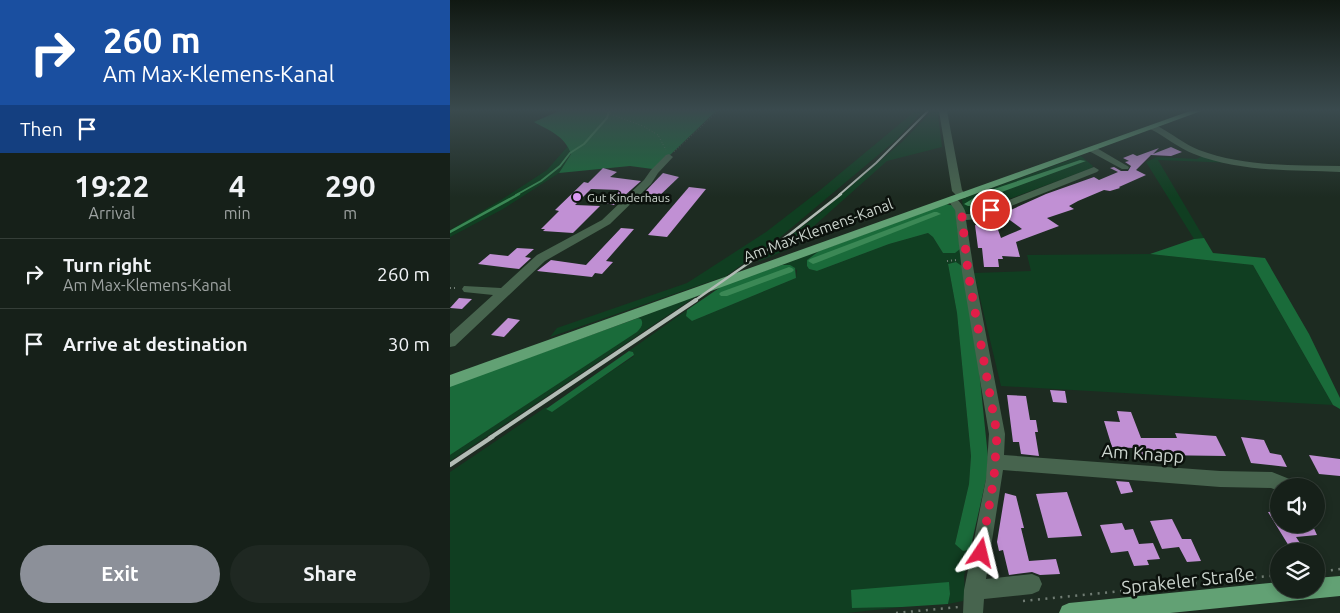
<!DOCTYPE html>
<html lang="en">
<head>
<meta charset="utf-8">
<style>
	body { margin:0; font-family:Ubuntu,sans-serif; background:#1f2822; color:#f1f3f6; height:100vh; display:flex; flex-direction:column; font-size:19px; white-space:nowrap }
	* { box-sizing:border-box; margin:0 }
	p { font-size:16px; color:#9ea3a2 }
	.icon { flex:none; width:28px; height:28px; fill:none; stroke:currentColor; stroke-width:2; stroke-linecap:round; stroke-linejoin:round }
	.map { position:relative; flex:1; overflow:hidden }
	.panel { display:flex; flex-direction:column; background:#162019; width:450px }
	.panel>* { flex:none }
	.top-card { background:#1a4fa0; color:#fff; overflow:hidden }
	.fabs { position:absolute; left:820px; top:478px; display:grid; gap:10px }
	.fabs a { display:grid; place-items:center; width:55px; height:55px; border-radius:50%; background:#162019; box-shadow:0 2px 8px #0003,0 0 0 1px #353e38; font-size:25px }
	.pin { position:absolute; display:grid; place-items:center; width:42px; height:42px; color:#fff; margin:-21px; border:2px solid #fff; border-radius:50%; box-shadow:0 1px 5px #0007 }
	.me { position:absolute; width:55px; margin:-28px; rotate:10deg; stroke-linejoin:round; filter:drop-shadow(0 0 4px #0008) }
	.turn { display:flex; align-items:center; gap:18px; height:105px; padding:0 20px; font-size:22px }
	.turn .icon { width:65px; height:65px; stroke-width:2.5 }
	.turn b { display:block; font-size:35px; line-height:42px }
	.then { display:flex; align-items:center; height:48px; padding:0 20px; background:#0003; gap:10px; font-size:19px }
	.eta { display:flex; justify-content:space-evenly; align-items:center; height:85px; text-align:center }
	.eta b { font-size:30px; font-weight:700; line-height:35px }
	.button { display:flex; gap:10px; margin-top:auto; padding:10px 20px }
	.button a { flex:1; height:58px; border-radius:30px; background:#8c9099; color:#fff; font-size:20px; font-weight:700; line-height:58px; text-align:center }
	.button a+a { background:#1f2822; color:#f1f3f6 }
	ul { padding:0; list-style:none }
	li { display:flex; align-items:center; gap:15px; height:70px; padding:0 20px; border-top:1px solid #353e38 }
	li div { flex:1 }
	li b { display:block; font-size:19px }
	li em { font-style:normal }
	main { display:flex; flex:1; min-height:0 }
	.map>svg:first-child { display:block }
	.green { fill:#103e21 }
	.forest { fill:#1a6b3a }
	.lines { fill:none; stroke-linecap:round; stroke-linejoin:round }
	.stream-far1 { stroke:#3b8855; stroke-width:2 }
	.stream { stroke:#3b8855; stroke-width:2.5 }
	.canal { fill:#3b8855; fill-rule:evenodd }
	.building { fill:#c190d4 }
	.path-far2 { stroke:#707c73; stroke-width:1; stroke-dasharray:0.5 2.5; stroke-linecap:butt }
	.path-far1 { stroke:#707c73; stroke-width:2; stroke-dasharray:1 3; stroke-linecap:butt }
	.path { stroke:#707c73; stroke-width:2.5; stroke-dasharray:2 5.5; stroke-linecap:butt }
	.minor { fill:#47644e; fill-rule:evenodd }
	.major { fill:#62a174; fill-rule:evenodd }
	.rail-far3 { stroke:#b2bcb5; stroke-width:2 }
	.rail-far2 { stroke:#b2bcb5; stroke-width:2.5 }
	.rail-far1 { stroke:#b2bcb5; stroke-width:4 }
	.rail { stroke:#b2bcb5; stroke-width:4.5 }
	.route { stroke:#e11d48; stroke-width:9; stroke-dasharray:0 16.2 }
	.poi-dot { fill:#dc99f4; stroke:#0c120d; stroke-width:2 }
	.labels { text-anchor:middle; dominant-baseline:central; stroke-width:5; stroke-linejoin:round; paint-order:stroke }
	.far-poi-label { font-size:12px; fill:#cbd4cd; stroke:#0c120d; text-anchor:start }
	.street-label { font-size:15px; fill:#cbd4cd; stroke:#0c120d }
	.near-street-label { font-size:18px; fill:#cbd4cd; stroke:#0c120d }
</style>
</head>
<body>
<main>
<section class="panel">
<div class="top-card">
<div class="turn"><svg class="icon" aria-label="right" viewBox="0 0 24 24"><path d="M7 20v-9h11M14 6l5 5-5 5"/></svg><div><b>260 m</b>Am Max-Klemens-Kanal</div></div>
<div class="then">Then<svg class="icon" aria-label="arrive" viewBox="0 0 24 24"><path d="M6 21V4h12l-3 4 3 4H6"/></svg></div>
</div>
<div class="eta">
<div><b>19:22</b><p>Arrival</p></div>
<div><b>4</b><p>min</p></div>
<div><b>290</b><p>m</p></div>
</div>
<ul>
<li><svg class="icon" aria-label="right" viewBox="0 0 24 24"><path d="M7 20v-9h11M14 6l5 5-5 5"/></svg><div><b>Turn right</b><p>Am Max-Klemens-Kanal</p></div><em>260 m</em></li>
<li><svg class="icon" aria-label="arrive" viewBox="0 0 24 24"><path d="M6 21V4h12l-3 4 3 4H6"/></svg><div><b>Arrive at destination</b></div><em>30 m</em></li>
</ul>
<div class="button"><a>Exit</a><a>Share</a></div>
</section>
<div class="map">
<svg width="890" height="613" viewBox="0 0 890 613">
	<rect width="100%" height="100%" fill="#1d2b21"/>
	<g class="green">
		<path d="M 473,111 L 446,140 L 328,239 L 276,276 L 100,337 L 107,328 L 237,283 L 316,232 L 369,191 L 464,112 Z"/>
		<path d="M 482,111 L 490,111 L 488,116 L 492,147 L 437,161 L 337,250 L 307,262 L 370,213 L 453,141 Z"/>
		<path d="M 118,146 L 121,154 L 109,173 L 53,209 L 0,237 L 0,230 L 51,200 L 97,170 Z"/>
		<path d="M 631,156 L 643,166 L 642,168 L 519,214 L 513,209 L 512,199 Z"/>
		<path d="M 752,156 L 784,163 L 708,160 L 754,238 L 744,239 L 696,162 L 707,157 L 747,159 Z"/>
		<path d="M 478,233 L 483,237 L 493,253 L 510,249 L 512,266 L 506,262 L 498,264 L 507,313 L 521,456 L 519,484 L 505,544 L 518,550 L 521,546 L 514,576 L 515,594 L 513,601 L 498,604 L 500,588 L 402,608 L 452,607 L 397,613 L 0,613 L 0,472 L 96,407 L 102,411 L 184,356 L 183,352 L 179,351 L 237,310 L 236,313 L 242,321 L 346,278 L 347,270 L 332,265 L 369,251 L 357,260 L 357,266 L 359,269 L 367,271 L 439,244 Z"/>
		<path d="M 700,254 L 803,265 L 883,405 L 551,386 L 524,273 L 581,271 L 577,255 Z"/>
		<path d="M 248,295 L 0,461 L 0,455 L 187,332 L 192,323 L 191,319 L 188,318 Z"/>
	</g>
	<g class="forest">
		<path d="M 109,111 L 266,111 L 220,155 L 210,170 L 180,166 L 109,173 L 121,154 C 115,136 100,131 84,122 Z"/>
		<path d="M 496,204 L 505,206 L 510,249 L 505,253 L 493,253 L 483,237 L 478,233 L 439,244 L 367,271 L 359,269 L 357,266 L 357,260 L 369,251 Z"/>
		<path d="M 754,238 L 763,253 L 815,258 L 859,334 L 890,398 L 890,409 L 883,405 L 803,265 L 700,254 L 744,239 Z"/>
		<path d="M 506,262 L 512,266 L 528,360 L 538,457 L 537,475 L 521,546 L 518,550 L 513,551 L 505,544 L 519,484 L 521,456 L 507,313 L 498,264 Z"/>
		<path d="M 332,265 L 340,265 L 345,268 L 346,278 L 242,321 L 236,316 L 237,310 L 275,284 Z"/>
		<path d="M 188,318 L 191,319 C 194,324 191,328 187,332 L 0,455 L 0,386 Z"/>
		<path d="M 179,351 L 183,352 L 184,355 L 102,412 L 96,409 Z"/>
		<path d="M 499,582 L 500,594 L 498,604 L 452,607 L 402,608 L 401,590 Z"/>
	</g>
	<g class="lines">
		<path class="stream-far1" d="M 66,195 L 91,181 L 110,166 L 120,153 L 134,144 L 157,118 L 159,111"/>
		<path class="stream" d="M 0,232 L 69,194"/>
		<g class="canal">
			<path d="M 630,160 L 636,161 L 538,197 L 521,206 L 518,206 L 514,204 L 532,193 Z"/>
			<path d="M 484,212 L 487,212 L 491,214 L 366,263 L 363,264 L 358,261 L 360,259 Z"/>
			<path d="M 339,267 L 342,268 L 344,270 L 342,272 L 277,296 L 271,296 L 269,294 L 271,292 Z"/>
		</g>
	</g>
	<g class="building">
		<path d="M 721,147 L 732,152 L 721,156 L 701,155 L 686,170 L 696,175 L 669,187 L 670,188 L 660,191 L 654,190 L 628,201 L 619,206 L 624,209 L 597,218 L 609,226 L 566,242 L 570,257 L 552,256 L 553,259 L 548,259 L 549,267 L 534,267 L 532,248 L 528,248 L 525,225 L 547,227 L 551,238 L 560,234 L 572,229 L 557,218 L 559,217 L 554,213 L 596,194 L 644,177 L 649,180 L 668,172 L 660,168 L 664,167 L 671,171 L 678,171 L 681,166 L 675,162 L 679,161 L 673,158 L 683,154 L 687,156 L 709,148 L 703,154 Z"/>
		<path d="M 153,168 L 167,172 L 160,177 L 191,181 L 164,205 L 154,203 L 169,190 L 141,189 L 125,205 L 150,206 L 123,233 L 93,231 L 95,229 L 91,229 L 109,211 L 105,210 L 134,182 L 138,183 Z"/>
		<path d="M 213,173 L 229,177 L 205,200 L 190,197 Z"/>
		<path d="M 239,187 L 256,189 L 217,237 L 198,235 Z"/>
		<path d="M 171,228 L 184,229 L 156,261 L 163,262 L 152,274 L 145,273 L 142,277 L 87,271 L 101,260 L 136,265 Z"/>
		<path d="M 67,248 L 84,249 L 75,257 L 81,258 L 69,269 L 28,264 L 40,254 L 58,256 Z"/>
		<path d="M 9,298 L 22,299 L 12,309 L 0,308 Z"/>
		<path d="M 58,318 L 70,320 L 54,337 L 41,335 Z"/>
		<path d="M 600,390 L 615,391 L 617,403 L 603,402 Z"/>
		<path d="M 557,395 L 576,396 L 580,420 L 586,420 L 588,432 L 585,432 L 589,456 L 571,454 L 569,442 L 563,442 Z"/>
		<path d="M 667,411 L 681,412 L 691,438 L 727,438 L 725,433 L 766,436 L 776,456 L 703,455 L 705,460 L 688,459 L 684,448 L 662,447 L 654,421 L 670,422 Z"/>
		<path d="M 791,437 L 814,440 L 820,453 L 831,455 L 837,467 L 801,463 Z"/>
		<path d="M 859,455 L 890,459 L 890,476 L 869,474 Z"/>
		<path d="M 666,481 L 679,482 L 683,492 L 671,494 Z"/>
		<path d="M 617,492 L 632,536 L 598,538 L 586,494 Z"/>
		<path d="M 555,493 L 566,496 L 574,528 L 571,528 L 579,561 L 606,559 L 610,574 L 590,575 L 582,572 L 559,575 L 553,550 L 549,551 L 547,542 Z"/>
		<path d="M 829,511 L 829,524 L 862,524 L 867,535 L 846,537 L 854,549 L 842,551 L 818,512 Z"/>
		<path d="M 722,519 L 732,539 L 741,539 L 751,561 L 737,562 L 729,547 L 712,549 L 700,521 Z"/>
		<path d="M 672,523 L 675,530 L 683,529 L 689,544 L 703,543 L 710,559 L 697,560 L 699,565 L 684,566 L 678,551 L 661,553 L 650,525 Z"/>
	</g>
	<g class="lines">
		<g class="path-far2">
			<path d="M 152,111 L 193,126 L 208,135 L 216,150"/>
			<path d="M 224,152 L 268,111"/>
		</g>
		<g class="path-far1">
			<path d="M 497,261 L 507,260"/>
			<path d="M 0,288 L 8,288"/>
		</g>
		<g class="path">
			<path d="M 866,572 L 890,569"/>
			<path d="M 573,601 L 829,575"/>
			<path d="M 446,613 L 509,607"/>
		</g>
		<g class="minor">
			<path d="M 489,111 L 497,111 L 512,190 L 517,196 L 515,198 L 509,198 L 502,191 Z"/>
			<path d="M 700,125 L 706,125 C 721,133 734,144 749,150 C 794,167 843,165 890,166 L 890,172 C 841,170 790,172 744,154 C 728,148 715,136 700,129 Z"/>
			<path d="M 639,147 L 645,147 L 679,167 L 678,169 L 672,169 L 639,151 Z"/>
			<path d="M 219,154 L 223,157 L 208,173 L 201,184 L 160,224 L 95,261 L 5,346 L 0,347 L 0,334 L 43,295 L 14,292 L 12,289 L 14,286 L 51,288 L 87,255 L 152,220 L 194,180 L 201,170 L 216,155 Z"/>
			<path d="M 644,167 L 649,170 L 647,172 L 528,219 L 516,220 L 524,272 L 555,434 L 554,455 L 770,471 L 822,472 L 842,480 L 845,486 L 829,486 L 829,491 L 821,488 L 770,487 L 553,470 L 536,579 L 582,574 L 589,577 L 592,584 L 589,591 L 582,594 L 534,599 L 533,613 L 513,613 L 514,590 L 536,479 L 539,434 L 512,272 L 505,210 L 497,199 L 502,196 C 508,198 515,208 516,214 L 523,214 Z"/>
		</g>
		<g class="major">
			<path d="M 740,111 L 751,111 L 0,387 L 0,375 Z"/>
			<path d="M 890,576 L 890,596 L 720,613 L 609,613 L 612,606 L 619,603 L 829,582 L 829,589 L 866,589 L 866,578 Z"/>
		</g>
		<path class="rail-far3" d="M 389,195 L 426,163 L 478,111"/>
		<path class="rail-far2" d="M 244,301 L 340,234 L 391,194"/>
		<path class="rail-far1" d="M 40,438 L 246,300"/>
		<path class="rail" d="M 0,465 L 42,437"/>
	</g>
	<linearGradient id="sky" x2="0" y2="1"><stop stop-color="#101812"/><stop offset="0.56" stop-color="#3a4a4e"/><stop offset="1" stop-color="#3a4a4e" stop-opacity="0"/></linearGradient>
	<rect width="890" height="197" fill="url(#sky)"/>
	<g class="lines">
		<path class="route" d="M 531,553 L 544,478 L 547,434 L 518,272 L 512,217 L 524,217 L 541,210"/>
	</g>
	<circle class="poi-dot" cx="127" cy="197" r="5"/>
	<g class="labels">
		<g class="far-poi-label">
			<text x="137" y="197">Gut Kinderhaus</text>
		</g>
		<g class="street-label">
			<text transform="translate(368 230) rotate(-20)">Am Max-Klemens-Kanal</text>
		</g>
		<g class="near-street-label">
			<text transform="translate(693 453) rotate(4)">Am Knapp</text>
			<text transform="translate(738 580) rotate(-6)">Sprakeler Straße</text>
		</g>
	</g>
</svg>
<div class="fabs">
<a><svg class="icon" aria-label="sound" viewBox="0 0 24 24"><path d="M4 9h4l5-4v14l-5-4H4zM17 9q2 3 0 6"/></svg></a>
<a><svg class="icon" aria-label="layers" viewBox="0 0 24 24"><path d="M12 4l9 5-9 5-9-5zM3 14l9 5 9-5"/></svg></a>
</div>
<div class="pin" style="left:541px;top:210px;background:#d93025"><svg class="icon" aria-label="arrive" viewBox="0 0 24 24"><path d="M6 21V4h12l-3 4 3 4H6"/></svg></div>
<svg class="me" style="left:531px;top:553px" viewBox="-20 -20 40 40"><path d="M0-17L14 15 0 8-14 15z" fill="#e11d48" stroke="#fff" stroke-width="4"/></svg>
</div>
</main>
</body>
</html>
